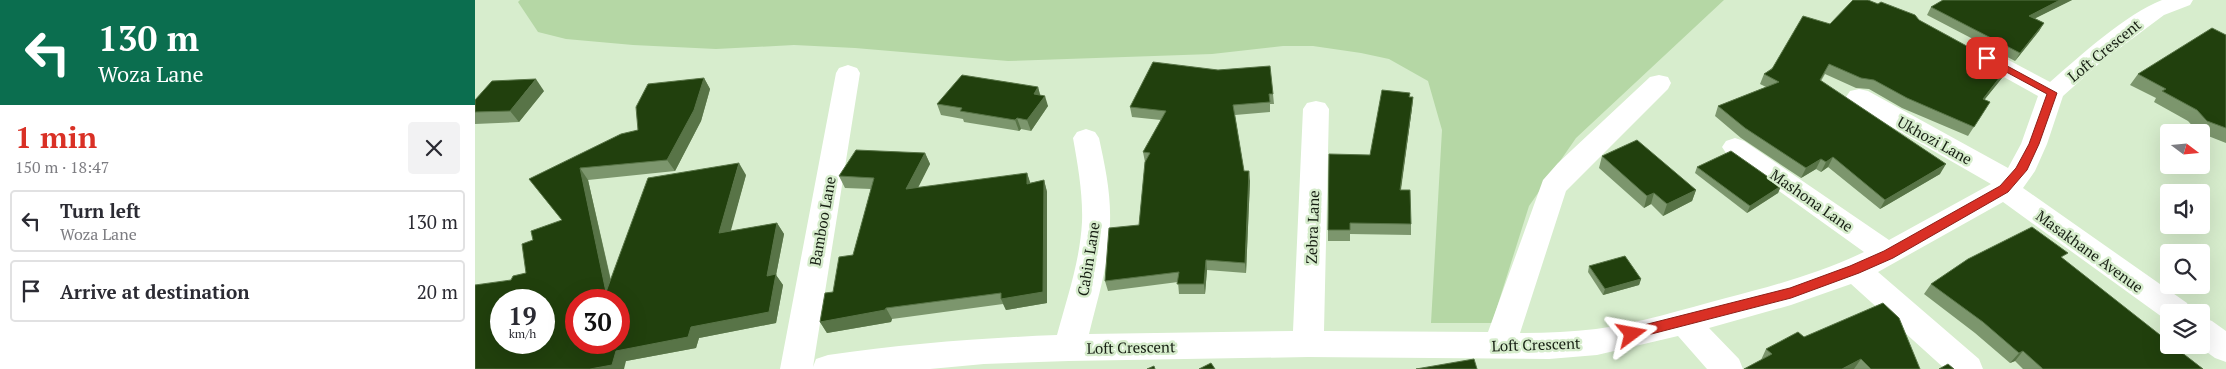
<!DOCTYPE html>
<html lang="en">
<head>
<meta charset="utf-8">
<style>
	body { margin:0; font-family:"PT Serif",serif; background:#f2f2f3; color:#2b2b33; height:100vh; display:flex; flex-direction:column; font-size:19px; white-space:nowrap }
	* { box-sizing:border-box; margin:0 }
	p { font-size:16px; color:#7c7c81 }
	.icon { flex:none; width:28px; height:28px; fill:none; stroke:currentColor; stroke-width:2; stroke-linecap:round; stroke-linejoin:round }
	.map { position:relative; flex:1; overflow:hidden }
	.panel { display:flex; flex-direction:column; background:#fff; width:475px }
	.panel>* { flex:none }
	.banner { background:#0b6e4f; color:#fff; overflow:hidden }
	.needle { width:32px; rotate:106deg }
	.tools { position:absolute; left:1685px; top:124px; display:grid; gap:10px }
	.tools a { display:grid; place-items:center; width:50px; height:50px; border-radius:5px; background:#fff; box-shadow:0 5px 20px #0002; font-size:25px }
	.speed { position:absolute; left:15px; top:289px; display:flex; gap:10px; font-size:25px; font-weight:700; text-align:center }
	.speed>* { display:grid; place-content:center; width:65px; height:65px; border-radius:50%; background:#fff; box-shadow:0 5px 20px #0002; line-height:1 }
	.speed small { font-size:12px; font-weight:400 }
	.speed .limit { border:8px solid #d22; background:#fff; color:#111 }
	.pin { position:absolute; display:grid; place-items:center; width:42px; height:42px; color:#fff; margin:-21px; border-radius:10px; box-shadow:0 2px 8px #0006 }
	.me { position:absolute; width:55px; margin:-28px; rotate:77deg; stroke-linejoin:round; filter:drop-shadow(0 0 4px #0008) }
	.turn { display:flex; align-items:center; gap:18px; height:105px; padding:0 15px; font-size:22px }
	.turn .icon { width:65px; height:65px; stroke-width:2.5 }
	.turn b { display:block; font-size:35px; line-height:42px }
	.round { display:grid; place-items:center; flex:none; width:52px; height:52px; border-radius:5px; background:#f2f2f3 }
	.head { display:flex; align-items:center; justify-content:space-between; height:85px; padding:0 15px }
	h1 { font-size:30px; font-weight:800; line-height:38px; color:#d93025 }
	ul { padding:0; list-style:none }
	li { display:flex; align-items:center; gap:15px; height:62px; margin:0 10px 8px; padding:0 5px; border:2px solid #e1e1e2; border-radius:5px }
	li div { flex:1 }
	li b { display:block; font-size:19px }
	li em { font-style:normal }
	main { display:flex; flex:1; min-height:0 }
	.map>svg:first-child { display:block }
	.green { fill:#b5d7a5 }
	.lines { fill:none; stroke-linecap:round; stroke-linejoin:round }
	.street { fill:#fff; fill-rule:evenodd }
	.wall { fill:#7c966d }
	.shaded-wall { fill:#587447 }
	.building { fill:#21400d; stroke:#587447; fill-rule:evenodd }
	.route { fill:#d93025; stroke:#8d1f18 }
	.labels { text-anchor:middle; dominant-baseline:central; stroke-width:5; stroke-linejoin:round; paint-order:stroke }
	.street-label { font-size:15px; fill:#171f13; stroke:#d7edcd }
</style>
</head>
<body>
<main>
<section class="panel">
<div class="banner">
<div class="turn"><svg class="icon" aria-label="left" viewBox="0 0 24 24"><path d="M17 20v-9H6M10 6l-5 5 5 5"/></svg><div><b>130 m</b>Woza Lane</div></div>
</div>
<div class="head"><div><h1>1 min</h1><p>150 m · 18:47</p></div><a class="round"><svg class="icon" aria-label="close" viewBox="0 0 24 24"><path d="M6 6l12 12M18 6L6 18"/></svg></a></div>
<ul>
<li><svg class="icon" aria-label="left" viewBox="0 0 24 24"><path d="M17 20v-9H6M10 6l-5 5 5 5"/></svg><div><b>Turn left</b><p>Woza Lane</p></div><em>130 m</em></li>
<li><svg class="icon" aria-label="arrive" viewBox="0 0 24 24"><path d="M6 21V4h12l-3 4 3 4H6"/></svg><div><b>Arrive at destination</b></div><em>20 m</em></li>
</ul>
</section>
<div class="map">
<svg width="1751" height="369" viewBox="0 0 1751 369">
	<rect width="100%" height="100%" fill="#d7edcd"/>
	<path class="green" d="M 45,0 L 1249,0 L 1101,138 L 1054,206 L 1017,323 L 956,323 L 967,130 L 953,81 L 914,59 L 886,53 L 838,46 L 808,46 L 737,54 L 533,61 L 380,48 L 319,45 L 241,49 L 158,45 L 91,39 L 63,32 L 43,2 Z"/>
	<g class="lines">
		<g class="street">
			<path d="M 1687,0 L 1718,0 L 1715,5 L 1689,15 L 1626,62 L 1588,96 L 1572,144 L 1560,171 L 1548,188 L 1712,303 L 1716,312 L 1694,312 L 1694,322 L 1528,202 L 1403,272 L 1504,359 L 1508,369 L 1470,369 L 1376,284 L 1316,305 L 1234,328 L 1264,359 L 1268,369 L 1232,369 L 1203,336 L 1122,355 L 1074,359 L 833,357 L 594,361 L 509,364 L 455,369 L 305,369 L 361,73 L 364,68 L 373,65 L 382,68 L 385,73 L 338,367 L 341,359 L 353,355 C 429,344 505,338 582,335 C 592,298 605,261 607,222 C 608,194 603,166 598,138 L 602,132 L 611,129 L 620,132 L 624,138 C 630,166 636,193 635,222 C 635,260 623,297 614,334 L 818,331 L 828,109 L 832,103 L 841,101 L 850,103 L 854,109 L 849,331 L 1013,332 L 1068,180 L 1083,163 L 1175,77 L 1184,75 L 1193,77 L 1196,83 L 1193,89 L 1091,191 L 1045,333 C 1070,333 1096,332 1121,329 C 1165,323 1209,309 1251,298 C 1298,286 1345,273 1389,252 L 1251,153 L 1247,147 L 1251,141 L 1260,138 L 1269,141 L 1414,240 L 1516,184 L 1375,103 L 1371,97 L 1375,91 L 1384,89 L 1393,91 L 1533,168 L 1546,144 L 1563,96 L 1491,56 L 1487,51 L 1491,46 L 1499,44 L 1507,46 L 1575,82 C 1605,56 1651,14 1687,0 Z"/>
			<path d="M 1726,317 L 1737,321 L 1751,331 L 1751,362 L 1740,358 L 1722,345 L 1726,345 Z"/>
		</g>
	</g>
	<g class="wall">
		<path d="M 1468,0 L 1597,0 L 1560,18 L 1569,23 L 1564,31 L 1540,61 L 1452,15 L 1456,7 Z"/>
		<path d="M 1444,20 L 1527,78 L 1509,100 L 1515,102 L 1493,136 L 1427,108 L 1394,89 L 1381,88 L 1350,74 L 1346,81 L 1465,174 L 1405,209 L 1353,167 L 1346,172 L 1341,169 L 1326,178 L 1266,138 L 1240,116 L 1243,106 L 1291,87 L 1285,84 L 1289,74 L 1355,24 Z"/>
		<path d="M 1751,35 L 1751,143 L 1723,132 L 1713,121 L 1679,102 L 1681,98 L 1655,85 L 1663,74 Z"/>
		<path d="M 229,78 L 235,89 L 226,121 L 200,171 L 113,180 L 136,280 L 271,175 L 255,231 L 302,223 L 309,234 L 301,275 L 308,285 L 301,323 L 224,338 L 221,348 L 151,361 L 36,280 L 51,273 L 58,240 L 87,220 L 54,179 L 163,130 Z"/>
		<path d="M 563,87 L 565,95 L 573,106 L 556,131 L 546,129 L 544,131 L 489,122 L 488,119 L 466,115 L 462,104 Z"/>
		<path d="M 69,91 L 44,122 L 0,124 L 0,100 Z"/>
		<path d="M 935,93 L 934,97 L 938,97 L 937,108 L 926,190 L 936,224 L 936,235 L 875,234 L 875,241 L 853,241 L 853,230 L 895,155 Z"/>
		<path d="M 798,94 L 799,104 L 795,104 L 795,112 L 760,115 L 769,171 L 775,181 L 771,273 L 732,270 L 730,294 L 704,294 L 703,282 L 633,291 L 630,281 L 664,225 L 670,162 L 668,152 L 686,120 L 657,117 L 655,107 Z"/>
		<path d="M 450,153 L 455,164 L 443,188 L 552,173 L 555,183 L 569,180 L 572,192 L 572,303 L 531,310 L 528,304 L 417,319 L 416,322 L 352,333 L 345,322 L 358,292 L 378,255 L 396,189 L 370,188 L 364,176 Z"/>
		<path d="M 1127,156 L 1221,190 L 1217,201 L 1188,216 L 1176,204 L 1169,208 L 1124,168 Z"/>
		<path d="M 1222,167 L 1306,186 L 1303,193 L 1272,213 L 1220,173 Z"/>
		<path d="M 1588,259 L 1728,369 L 1548,369 L 1540,361 L 1535,363 L 1500,333 L 1449,294 L 1456,284 Z"/>
		<path d="M 1114,266 L 1166,279 L 1164,285 L 1128,295 L 1113,272 Z"/>
		<path d="M 1329,337 L 1445,369 L 1269,369 L 1286,360 L 1291,349 Z"/>
	</g>
	<g class="shaded-wall">
		<path d="M 1585,0 L 1597,0 L 1549,24 L 1554,16 Z"/>
		<path d="M 1569,23 L 1564,31 L 1540,61 L 1545,53 Z"/>
		<path d="M 1532,68 L 1527,78 L 1502,109 L 1508,99 Z"/>
		<path d="M 229,78 L 235,89 L 226,121 L 200,171 L 192,160 Z"/>
		<path d="M 61,79 L 69,91 L 44,122 L 35,111 Z"/>
		<path d="M 563,87 L 566,98 L 559,94 Z"/>
		<path d="M 570,96 L 573,106 L 556,131 L 552,120 Z"/>
		<path d="M 938,97 L 937,108 L 924,201 L 925,190 Z"/>
		<path d="M 542,118 L 546,129 L 544,131 L 540,120 Z"/>
		<path d="M 450,153 L 455,164 L 436,201 L 431,189 Z"/>
		<path d="M 1358,157 L 1353,167 L 1346,172 L 1351,162 Z"/>
		<path d="M 1346,159 L 1341,169 L 1326,178 L 1331,168 Z"/>
		<path d="M 264,163 L 271,175 L 252,245 L 244,233 Z"/>
		<path d="M 1471,164 L 1465,174 L 1405,209 L 1410,200 Z"/>
		<path d="M 105,168 L 113,180 L 140,300 L 131,292 Z"/>
		<path d="M 774,171 L 775,181 L 771,273 L 770,263 Z"/>
		<path d="M 552,173 L 556,185 L 552,184 Z"/>
		<path d="M 569,180 L 572,192 L 572,303 L 531,310 L 526,299 Z"/>
		<path d="M 1306,186 L 1303,193 L 1272,213 L 1275,206 Z"/>
		<path d="M 1221,190 L 1217,201 L 1188,216 L 1192,204 Z"/>
		<path d="M 1179,193 L 1176,204 L 1169,208 L 1172,196 Z"/>
		<path d="M 302,223 L 309,234 L 301,275 L 308,285 L 301,323 L 224,338 L 221,348 L 151,361 L 149,369 L 115,369 L 141,351 L 216,327 L 292,276 Z"/>
		<path d="M 731,260 L 732,270 L 730,294 L 729,284 Z"/>
		<path d="M 1166,279 L 1164,285 L 1128,295 L 1130,289 Z"/>
		<path d="M 411,308 L 417,319 L 416,322 L 352,333 L 345,322 Z"/>
		<path d="M 1548,351 L 1540,361 L 1535,363 L 1544,353 Z"/>
		<path d="M 1386,359 L 1379,369 L 1367,369 Z"/>
	</g>
	<g class="building">
		<path d="M 1378,0 L 1393,0 L 1403,4 L 1406,2 L 1440,15 L 1444,20 L 1532,68 L 1508,99 L 1515,102 L 1499,127 L 1432,98 L 1399,80 L 1386,78 L 1354,64 L 1345,80 L 1471,164 L 1410,200 L 1358,157 L 1351,162 L 1346,159 L 1331,168 L 1270,128 L 1243,106 L 1304,82 L 1289,74 L 1297,69 L 1328,16 L 1355,24 Z"/>
		<path d="M 1468,0 L 1585,0 L 1554,16 L 1569,23 L 1545,53 L 1456,7 Z"/>
		<path d="M 1737,28 L 1751,35 L 1751,128 L 1732,121 L 1722,110 L 1687,91 L 1691,89 L 1663,74 Z"/>
		<path d="M 678,62 L 743,70 L 795,66 L 798,94 L 794,94 L 795,102 L 758,105 L 769,171 L 774,171 L 770,263 L 731,260 L 729,284 L 702,284 L 704,272 L 630,281 L 634,228 L 664,225 L 670,162 L 675,153 L 668,152 L 691,111 L 655,107 Z"/>
		<path d="M 487,75 L 563,87 L 559,94 L 570,96 L 552,120 L 542,118 L 540,120 L 485,111 L 487,108 L 462,104 Z"/>
		<path d="M 229,78 L 219,110 L 192,160 L 105,168 L 131,292 L 173,178 L 264,163 L 244,233 L 302,223 L 292,276 L 301,274 L 294,312 L 216,327 L 213,337 L 141,351 L 137,365 L 115,369 L 0,369 L 0,285 L 36,280 L 38,276 L 51,273 L 47,244 L 58,240 L 56,231 L 87,220 L 54,179 L 146,134 L 163,130 L 161,107 L 173,84 ZM 26,300 L 69,300 L 69,342 L 26,342 ZM 101,300 L 144,300 L 144,342 L 101,342 Z"/>
		<path d="M 61,79 L 35,111 L 0,112 L 0,100 L 17,81 Z"/>
		<path d="M 907,90 L 935,93 L 934,97 L 938,97 L 925,190 L 935,190 L 936,224 L 875,223 L 875,230 L 853,230 L 854,154 L 895,155 Z"/>
		<path d="M 1162,140 L 1221,190 L 1192,204 L 1179,193 L 1172,196 L 1127,156 Z"/>
		<path d="M 381,150 L 450,153 L 431,189 L 552,173 L 552,184 L 569,180 L 568,292 L 526,299 L 526,293 L 411,308 L 410,310 L 345,322 L 350,293 L 358,292 L 364,257 L 378,255 L 399,178 L 364,176 Z"/>
		<path d="M 1256,151 L 1306,186 L 1275,206 L 1222,167 Z"/>
		<path d="M 1557,227 L 1593,253 L 1586,257 L 1694,342 L 1694,345 L 1697,345 L 1728,369 L 1568,369 L 1548,351 L 1544,353 L 1508,322 L 1456,284 L 1493,259 Z"/>
		<path d="M 1150,256 L 1166,279 L 1130,289 L 1114,266 Z"/>
		<path d="M 1408,303 L 1424,318 L 1445,369 L 1396,369 L 1386,359 L 1367,369 L 1269,369 L 1297,354 L 1291,349 L 1323,332 L 1329,337 Z"/>
		<path d="M 999,359 L 1002,369 L 941,369 Z"/>
		<path d="M 736,363 L 740,369 L 724,369 Z"/>
		<path d="M 1473,364 L 1479,369 L 1464,369 Z"/>
		<path d="M 679,366 L 680,369 L 672,369 Z"/>
	</g>
	<path class="route" d="M 1512,55 L 1582,93 L 1564,144 L 1552,170 L 1533,192 L 1418,258 L 1384,273 L 1316,298 L 1157,339 L 1152,337 L 1151,334 L 1152,330 L 1157,328 L 1315,288 L 1375,266 L 1409,251 L 1525,186 L 1541,168 L 1554,144 L 1572,94 L 1509,60 L 1508,58 Z"/>
	<g class="labels">
		<g class="street-label">
			<text transform="translate(1629 50) rotate(-39)">Loft Crescent</text>
			<text transform="translate(1460 140) rotate(29)">Ukhozi Lane</text>
			<text transform="translate(1337 200) rotate(35)">Mashona Lane</text>
			<text transform="translate(347 221) rotate(-80)">Bamboo Lane</text>
			<text transform="translate(837 227) rotate(-88)">Zebra Lane</text>
			<text transform="translate(1615 251) rotate(36)">Masakhane Avenue</text>
			<text transform="translate(613 259) rotate(-81)">Cabin Lane</text>
			<text transform="translate(1061 344) rotate(-2)">Loft Crescent</text>
			<text transform="translate(656 347) rotate(-1)">Loft Crescent</text>
		</g>
	</g>
</svg>
<div class="tools">
<a><svg class="needle" viewBox="-14 -14 28 28"><path d="M0-13l5 13h-10z" fill="#e53935"/><path d="M0 13l5-13h-10z" fill="#7c7c81"/></svg></a>
<a><svg class="icon" aria-label="sound" viewBox="0 0 24 24"><path d="M4 9h4l5-4v14l-5-4H4zM17 9q2 3 0 6"/></svg></a>
<a><svg class="icon" aria-label="search" viewBox="0 0 24 24"><circle cx="10" cy="10" r="6"/><path d="M15 15l6 6"/></svg></a>
<a><svg class="icon" aria-label="layers" viewBox="0 0 24 24"><path d="M12 4l9 5-9 5-9-5zM3 14l9 5 9-5"/></svg></a>
</div>
<div class="speed"><div>19<small>km/h</small></div><div class="limit">30</div></div>
<div class="pin" style="left:1512px;top:58px;background:#d93025"><svg class="icon" aria-label="arrive" viewBox="0 0 24 24"><path d="M6 21V4h12l-3 4 3 4H6"/></svg></div>
<svg class="me" style="left:1157px;top:334px" viewBox="-20 -20 40 40"><path d="M0-17L14 15 0 8-14 15z" fill="#d93025" stroke="#fff" stroke-width="4"/></svg>
</div>
</main>
</body>
</html>
